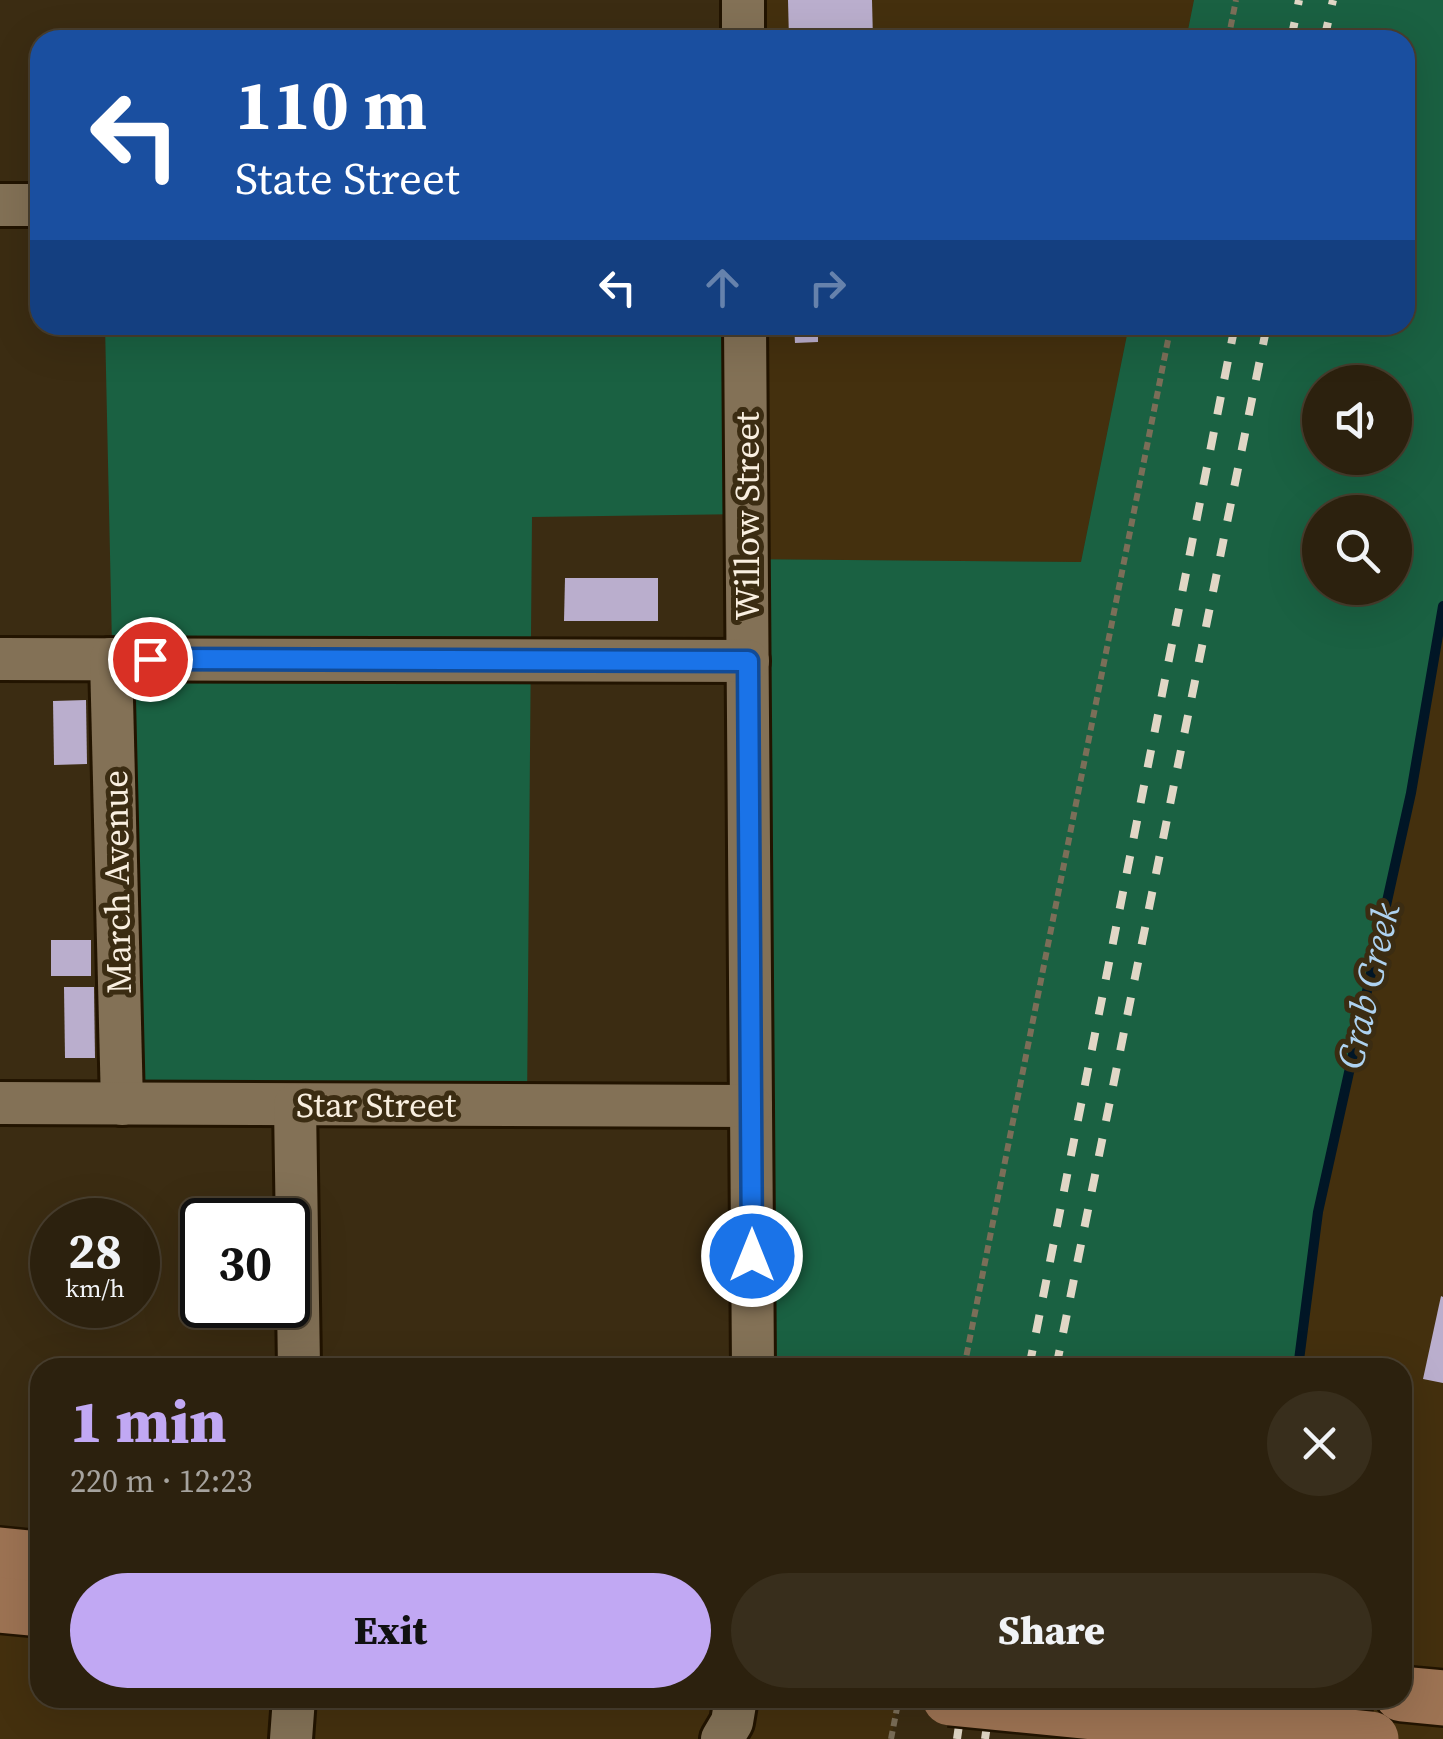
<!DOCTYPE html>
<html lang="en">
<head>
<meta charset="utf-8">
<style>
	body { margin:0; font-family:"Source Serif 4",serif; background:#382e1c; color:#f1f3f6; height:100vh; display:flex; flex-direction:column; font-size:38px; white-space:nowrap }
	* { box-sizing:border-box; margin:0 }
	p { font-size:32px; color:#a6a39e }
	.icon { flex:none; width:55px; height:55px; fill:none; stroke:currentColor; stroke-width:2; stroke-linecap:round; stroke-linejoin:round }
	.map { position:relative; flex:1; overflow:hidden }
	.side { position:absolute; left:30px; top:1358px; width:1382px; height:350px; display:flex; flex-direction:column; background:#2c210e; border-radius:30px; box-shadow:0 10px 40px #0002,0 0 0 2px #483e2e }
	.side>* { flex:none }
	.top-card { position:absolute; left:30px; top:30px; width:1385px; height:305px; border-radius:30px; box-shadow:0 10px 40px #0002,0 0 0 2px #483e2e; background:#1a4fa0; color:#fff; overflow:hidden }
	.tools { position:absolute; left:1302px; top:365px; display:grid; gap:20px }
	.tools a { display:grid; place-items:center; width:110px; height:110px; border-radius:50%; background:#2c210e; box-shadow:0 10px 40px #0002,0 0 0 2px #483e2e; font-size:50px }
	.speed { position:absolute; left:30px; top:1198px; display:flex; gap:20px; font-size:50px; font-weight:700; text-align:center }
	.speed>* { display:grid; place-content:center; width:130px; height:130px; border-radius:50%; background:#2c210e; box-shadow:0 10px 40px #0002,0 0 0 2px #483e2e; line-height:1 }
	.speed small { font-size:25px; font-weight:400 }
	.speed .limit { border:5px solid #111; border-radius:15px; background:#fff; color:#111 }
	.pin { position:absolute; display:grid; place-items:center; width:85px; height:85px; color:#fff; margin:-42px; border:5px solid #fff; border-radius:50%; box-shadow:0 2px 10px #0007 }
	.me { position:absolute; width:110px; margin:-55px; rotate:0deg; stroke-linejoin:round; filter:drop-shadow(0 0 8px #0008) }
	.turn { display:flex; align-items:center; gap:35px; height:210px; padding:0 40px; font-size:45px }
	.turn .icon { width:130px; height:130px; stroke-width:2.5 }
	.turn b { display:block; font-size:70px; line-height:85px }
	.lanes { display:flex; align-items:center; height:95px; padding:0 40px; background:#0003; justify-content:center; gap:50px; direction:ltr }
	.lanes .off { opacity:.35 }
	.round { display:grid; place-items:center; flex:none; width:105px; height:105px; border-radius:52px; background:#382e1c }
	.summary { display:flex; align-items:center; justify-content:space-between; height:170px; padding:0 40px }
	h1 { font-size:60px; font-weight:800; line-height:75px; color:#c1a8f3 }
	.cta { display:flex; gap:20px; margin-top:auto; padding:20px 40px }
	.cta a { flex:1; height:115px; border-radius:60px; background:#c1a8f3; color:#111; font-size:40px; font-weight:800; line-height:115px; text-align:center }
	.cta a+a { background:#382e1c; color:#f1f3f6 }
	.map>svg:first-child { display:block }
	.built { fill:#44300e }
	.green { fill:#1a6142; fill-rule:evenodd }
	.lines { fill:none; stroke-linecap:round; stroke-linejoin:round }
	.stream { stroke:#011626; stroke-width:10 }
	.building { fill:#baaecd }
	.minor-casing { stroke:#221400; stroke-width:48 }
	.secondary-casing { stroke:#221400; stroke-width:60 }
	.path { stroke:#7b6e58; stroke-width:6; stroke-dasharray:8 5; stroke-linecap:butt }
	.minor { stroke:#837156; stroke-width:42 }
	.secondary { stroke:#9d7353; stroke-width:55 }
	.rail { stroke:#e1d7c6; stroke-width:8; stroke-dasharray:18 18; stroke-linecap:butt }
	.secondary-bridge-casing { stroke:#221400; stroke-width:60; stroke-linecap:butt }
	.secondary-bridge { stroke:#9d7353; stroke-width:55 }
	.route-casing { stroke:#114b97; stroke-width:25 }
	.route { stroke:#1a73e8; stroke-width:18 }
	.labels { text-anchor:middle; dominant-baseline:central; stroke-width:10; stroke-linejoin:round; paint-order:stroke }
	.street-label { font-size:35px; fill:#f9efe0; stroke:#3b2c12 }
	.water-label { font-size:38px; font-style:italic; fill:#aed2f0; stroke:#3b2c12 }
</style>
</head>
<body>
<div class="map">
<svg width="1443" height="1739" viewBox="0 0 1443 1739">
	<rect width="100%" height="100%" fill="#3b2c12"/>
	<g class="built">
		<path d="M 743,0 L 1194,0 L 1186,40 L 743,40 Z"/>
		<path d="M 745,325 L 1129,325 L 1081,562 L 747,559 Z"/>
		<path d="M 1443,606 L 1443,1739 L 1243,1739 L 1248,1698 L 1402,1698 L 1402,1368 L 1298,1367 L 1318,1212 L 1411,793 Z"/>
		<path d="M 0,1605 L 40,1609 L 40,1698 L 899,1698 L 891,1739 L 0,1739 Z"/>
	</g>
	<g class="green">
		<path d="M 1194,0 L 1443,0 L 1443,606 L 1411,793 L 1318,1212 L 1295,1367 L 753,1367 L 747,559 L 1081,562 L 1129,325 L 1405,325 L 1405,40 L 1186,40 ZM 1320,382 L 1395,382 L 1395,458 L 1320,458 ZM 1320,512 L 1395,512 L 1395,588 L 1320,588 Z"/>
		<path d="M 105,325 L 745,325 L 747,514 L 532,517 L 527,1106 L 122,1104 Z"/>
	</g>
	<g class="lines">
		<path class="stream" d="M 1298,1368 L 1318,1212 L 1411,793 L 1443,606"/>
	</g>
	<g class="building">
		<path d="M 788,0 L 872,0 L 873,40 L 789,40 Z"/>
		<path d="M 794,325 L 818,325 L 818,342 L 795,343 Z"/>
		<path d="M 565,578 L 658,578 L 658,621 L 564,621 Z"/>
		<path d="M 86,700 L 87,764 L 54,765 L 53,701 Z"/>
		<rect x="51" y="940" width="40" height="36"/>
		<path d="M 64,987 L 94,987 L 95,1058 L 65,1058 Z"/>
		<path d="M 1441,1296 L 1443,1297 L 1443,1383 L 1423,1379 Z"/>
	</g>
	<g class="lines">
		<defs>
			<g id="minor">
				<path d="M 743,0 L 743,40"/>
				<path d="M 0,205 L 40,205"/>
				<path d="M 745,325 L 753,1368"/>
				<path d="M 0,659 L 748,661"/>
				<path d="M 111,659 L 122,1104"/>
				<path d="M 0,1103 L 751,1106"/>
				<path d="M 295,1105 L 299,1368"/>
				<path d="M 291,1739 L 294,1698"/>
				<path d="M 722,1739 L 732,1722 L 736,1698"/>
			</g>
			<g id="secondary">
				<path d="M 0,1555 L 40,1559"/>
				<path d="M 0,1605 L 40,1609"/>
				<path d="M 1402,1694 L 1443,1698"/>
			</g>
		</defs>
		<use href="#minor" class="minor-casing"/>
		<use href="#secondary" class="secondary-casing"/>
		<g class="path">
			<path d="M 1228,40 L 1236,0"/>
			<path d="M 964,1368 L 1171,325"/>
			<path d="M 891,1739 L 899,1698"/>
		</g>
		<use href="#minor" class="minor"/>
		<use href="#secondary" class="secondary"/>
		<g class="rail">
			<path d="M 1291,40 L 1299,0"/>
			<path d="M 1324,40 L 1333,0"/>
			<path d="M 1029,1368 L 1235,325"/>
			<path d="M 1056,1368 L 1267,325"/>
			<path d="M 957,1739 L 963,1698"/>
			<path d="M 985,1739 L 991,1698"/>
		</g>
		<defs>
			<path id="secondary-bridge" d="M 950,1698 L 1371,1739"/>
		</defs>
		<use href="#secondary-bridge" class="secondary-bridge-casing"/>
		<use href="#secondary-bridge" class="secondary-bridge"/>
	</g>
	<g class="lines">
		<defs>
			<path id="route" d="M 150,659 L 748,661 L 752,1256"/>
		</defs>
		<use href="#route" class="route-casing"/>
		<use href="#route" class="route"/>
	</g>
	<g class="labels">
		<g class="street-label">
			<text transform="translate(747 516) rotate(-90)">Willow Street</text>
			<text transform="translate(117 882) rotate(-91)">March Avenue</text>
			<text x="376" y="1105">Star Street</text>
		</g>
		<g class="water-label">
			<text transform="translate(1368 986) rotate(-77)">Crab Creek</text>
		</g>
	</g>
</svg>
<div class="tools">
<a><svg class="icon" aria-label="sound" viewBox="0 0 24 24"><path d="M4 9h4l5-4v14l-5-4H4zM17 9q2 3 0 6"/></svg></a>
<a><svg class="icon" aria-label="search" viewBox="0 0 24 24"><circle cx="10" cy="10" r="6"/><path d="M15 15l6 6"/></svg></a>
</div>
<div class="speed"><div>28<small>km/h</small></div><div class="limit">30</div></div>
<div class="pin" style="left:150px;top:659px;background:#d93025"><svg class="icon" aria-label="arrive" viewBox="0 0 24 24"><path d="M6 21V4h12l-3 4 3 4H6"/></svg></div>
<svg class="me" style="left:752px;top:1256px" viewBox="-20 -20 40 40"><circle r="17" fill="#1a73e8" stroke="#fff" stroke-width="3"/><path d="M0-11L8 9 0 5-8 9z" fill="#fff"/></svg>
<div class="top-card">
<div class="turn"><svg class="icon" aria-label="left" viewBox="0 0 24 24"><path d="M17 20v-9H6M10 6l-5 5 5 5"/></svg><div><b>110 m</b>State Street</div></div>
<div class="lanes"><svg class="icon" aria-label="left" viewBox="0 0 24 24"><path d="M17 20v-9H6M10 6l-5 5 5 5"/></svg><svg class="icon off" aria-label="ahead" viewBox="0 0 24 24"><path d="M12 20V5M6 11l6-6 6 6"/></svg><svg class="icon off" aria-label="right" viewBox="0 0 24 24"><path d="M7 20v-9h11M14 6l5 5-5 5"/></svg></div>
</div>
<section class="side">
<div class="summary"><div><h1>1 min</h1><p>220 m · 12:23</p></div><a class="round"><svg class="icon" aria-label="close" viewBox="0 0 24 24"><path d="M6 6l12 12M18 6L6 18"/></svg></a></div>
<div class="cta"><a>Exit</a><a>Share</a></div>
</section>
</div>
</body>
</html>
